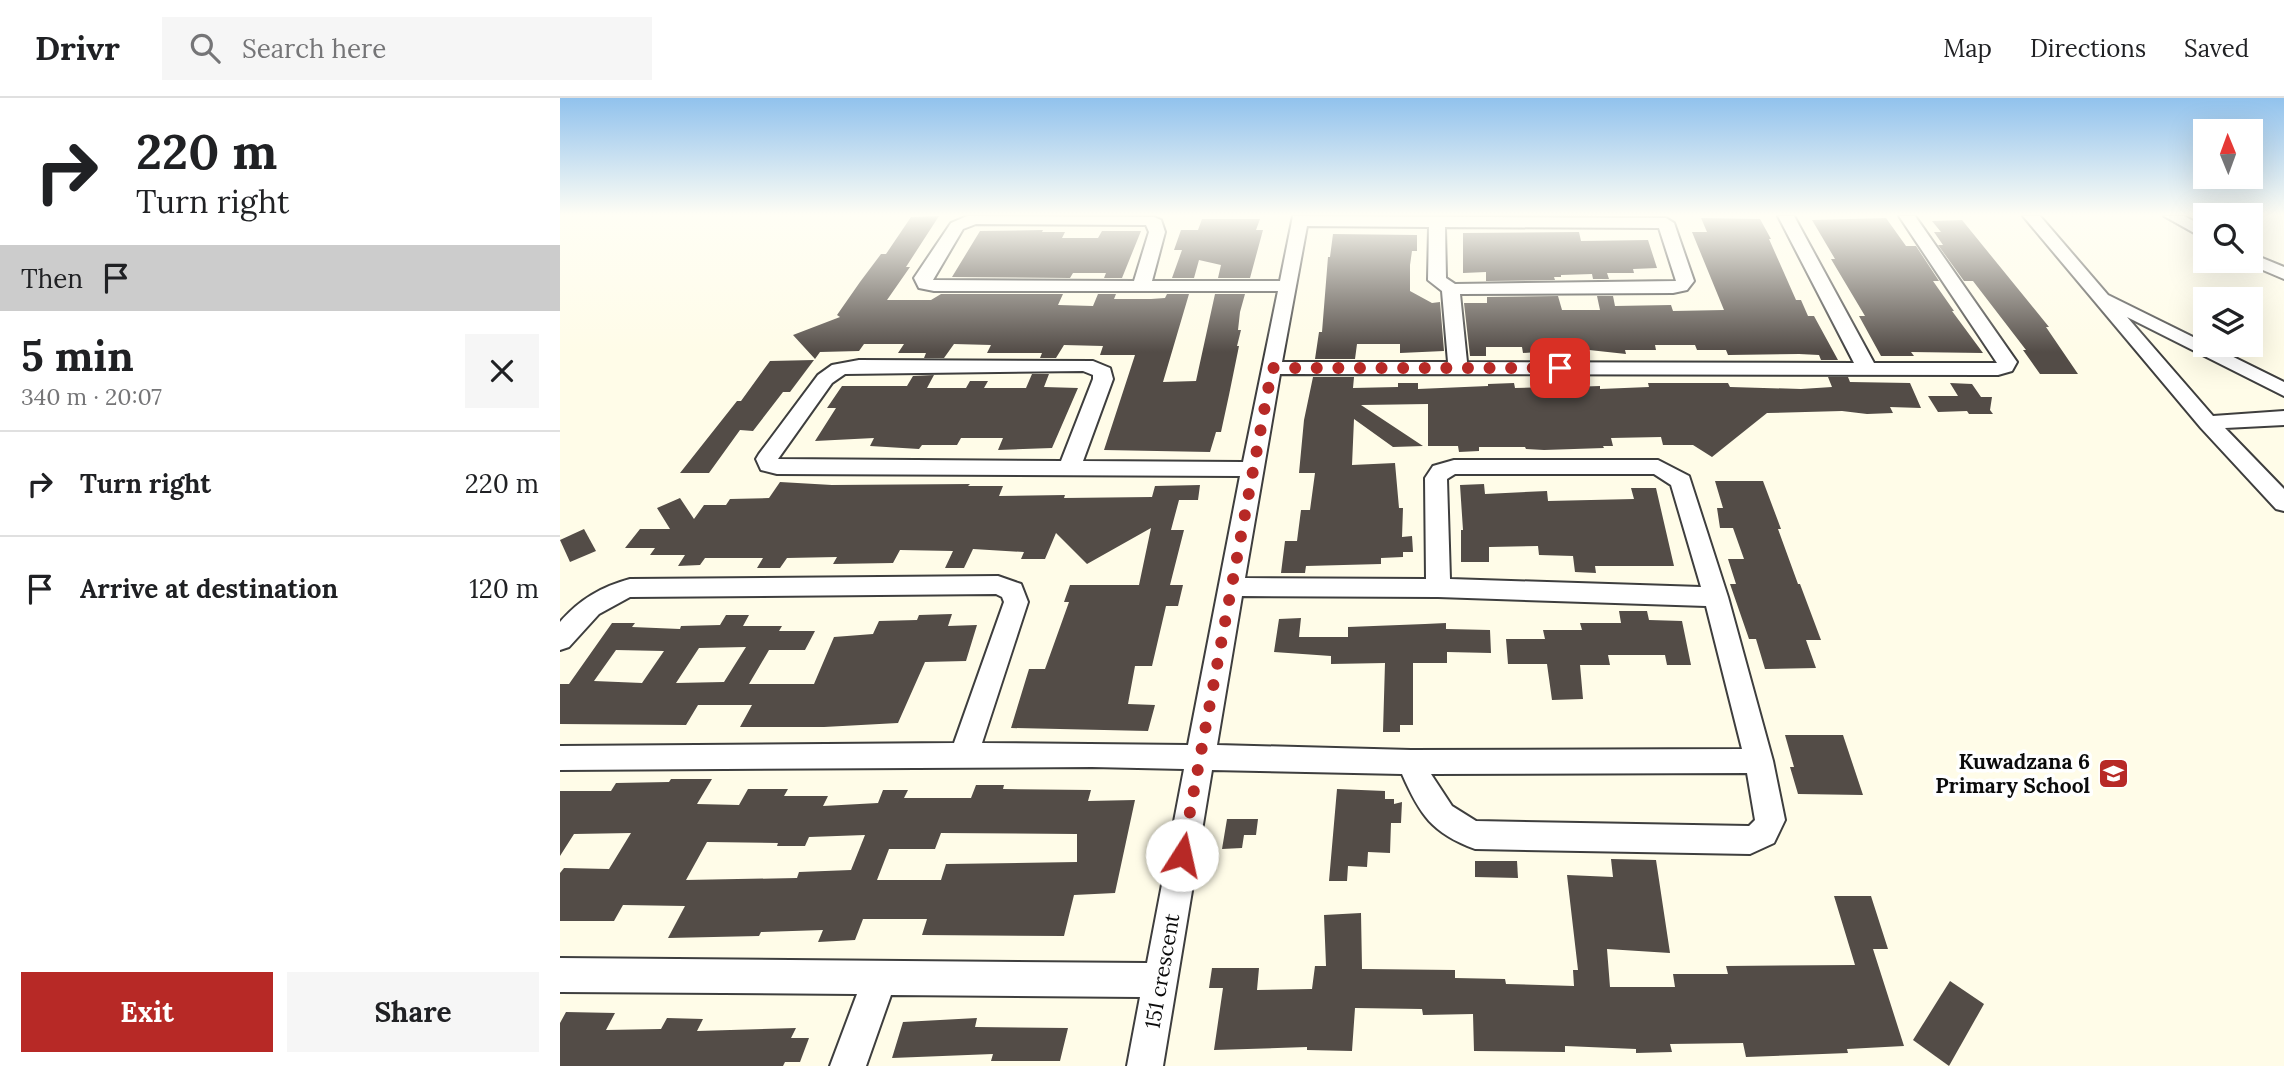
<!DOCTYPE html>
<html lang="en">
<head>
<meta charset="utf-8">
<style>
	body { margin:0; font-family:Lora,serif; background:#f6f6f6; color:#202124; height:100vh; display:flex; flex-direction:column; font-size:26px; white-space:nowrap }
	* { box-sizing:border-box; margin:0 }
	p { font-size:23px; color:#757577 }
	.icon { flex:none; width:38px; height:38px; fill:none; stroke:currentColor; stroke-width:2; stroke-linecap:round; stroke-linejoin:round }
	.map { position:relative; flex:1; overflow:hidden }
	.drawer { display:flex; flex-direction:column; background:#fff; width:560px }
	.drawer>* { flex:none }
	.banner { background:#fff; color:#202124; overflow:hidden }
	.needle { width:46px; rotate:359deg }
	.tools { position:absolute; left:1633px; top:21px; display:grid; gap:14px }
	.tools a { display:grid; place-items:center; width:70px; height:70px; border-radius:0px; background:#fff; box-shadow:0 7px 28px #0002; font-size:35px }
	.pin { position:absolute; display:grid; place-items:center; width:60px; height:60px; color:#fff; margin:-30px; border-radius:14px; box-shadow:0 4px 10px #0006 }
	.me { position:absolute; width:77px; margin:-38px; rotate:10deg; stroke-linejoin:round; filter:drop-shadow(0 0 5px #0008) }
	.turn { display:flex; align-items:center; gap:24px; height:147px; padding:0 21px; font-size:32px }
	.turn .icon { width:91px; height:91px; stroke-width:2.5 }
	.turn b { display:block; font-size:49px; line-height:60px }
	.then { display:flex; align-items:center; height:66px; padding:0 21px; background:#0003; gap:14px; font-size:26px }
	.round { display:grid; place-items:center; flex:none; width:74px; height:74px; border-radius:0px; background:#f6f6f6 }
	.headline { display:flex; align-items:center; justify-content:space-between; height:119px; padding:0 21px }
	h1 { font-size:42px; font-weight:700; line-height:52px }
	.primary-button { display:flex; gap:14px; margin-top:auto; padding:14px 21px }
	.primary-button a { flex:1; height:80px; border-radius:0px; background:#b72926; color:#fff; font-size:28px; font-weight:700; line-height:80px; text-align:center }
	.primary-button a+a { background:#f6f6f6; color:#202124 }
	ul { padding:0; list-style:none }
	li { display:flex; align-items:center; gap:21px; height:105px; padding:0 21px; border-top:2px solid #e0e0e0 }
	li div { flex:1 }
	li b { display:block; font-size:26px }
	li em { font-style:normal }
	header { display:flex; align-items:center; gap:42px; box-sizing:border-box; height:98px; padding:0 35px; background:#fff; border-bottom:2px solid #e0e0e0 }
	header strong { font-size:33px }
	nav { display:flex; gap:38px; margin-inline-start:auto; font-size:24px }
	.search { width:490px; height:63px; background:#f6f6f6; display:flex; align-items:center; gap:18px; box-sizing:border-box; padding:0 24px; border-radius:0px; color:#757577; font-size:26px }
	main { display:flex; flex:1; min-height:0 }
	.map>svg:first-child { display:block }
	.building { fill:#534c47; fill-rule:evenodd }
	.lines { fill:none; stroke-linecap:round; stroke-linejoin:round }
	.minor-casing { stroke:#3e3e3e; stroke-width:4 }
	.minor { fill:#fff; fill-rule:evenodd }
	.route { stroke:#b72926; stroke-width:12; stroke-dasharray:0 21.6 }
	.labels { text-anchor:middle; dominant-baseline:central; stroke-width:7; stroke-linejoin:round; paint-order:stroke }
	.poi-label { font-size:21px; font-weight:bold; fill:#0b0b0b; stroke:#fff; text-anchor:end }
	.street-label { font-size:21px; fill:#0b0b0b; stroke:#fff }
</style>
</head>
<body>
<header>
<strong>Drivr</strong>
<div class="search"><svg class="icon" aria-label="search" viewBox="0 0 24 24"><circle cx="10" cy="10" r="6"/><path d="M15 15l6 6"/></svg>Search here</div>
<nav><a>Map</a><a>Directions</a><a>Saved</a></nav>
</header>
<main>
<section class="drawer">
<div class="banner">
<div class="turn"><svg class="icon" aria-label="right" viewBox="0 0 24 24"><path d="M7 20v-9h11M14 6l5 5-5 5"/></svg><div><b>220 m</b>Turn right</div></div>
<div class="then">Then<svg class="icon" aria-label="arrive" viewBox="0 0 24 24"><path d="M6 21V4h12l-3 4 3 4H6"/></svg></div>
</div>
<div class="headline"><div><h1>5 min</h1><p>340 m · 20:07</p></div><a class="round"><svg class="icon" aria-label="close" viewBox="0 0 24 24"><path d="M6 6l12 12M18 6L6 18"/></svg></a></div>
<ul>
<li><svg class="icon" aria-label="right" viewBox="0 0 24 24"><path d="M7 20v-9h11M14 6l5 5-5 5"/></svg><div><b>Turn right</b></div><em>220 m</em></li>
<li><svg class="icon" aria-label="arrive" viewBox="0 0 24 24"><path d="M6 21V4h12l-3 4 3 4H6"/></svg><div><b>Arrive at destination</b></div><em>120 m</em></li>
</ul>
<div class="primary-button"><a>Exit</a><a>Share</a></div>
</section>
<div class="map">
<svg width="1724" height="968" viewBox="0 0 1724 968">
	<rect width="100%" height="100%" fill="#fffce8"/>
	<g class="building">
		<path d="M 379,118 L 346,169 L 350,169 L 327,202 L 371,202 L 381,196 L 503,196 L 498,207 L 533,208 L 538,196 L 556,196 L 554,201 L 591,201 L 605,200 L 607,196 L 629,196 L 603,284 L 636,283 L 655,196 L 685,196 L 680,214 L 678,232 L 681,232 L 677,248 L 679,248 L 669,297 L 661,334 L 656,334 L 650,354 L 544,352 L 575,257 L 540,257 L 543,248 L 504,247 L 496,260 L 480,260 L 482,255 L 427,255 L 431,247 L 394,246 L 384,260 L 364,260 L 366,255 L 338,255 L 344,246 L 304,246 L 299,253 L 260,254 L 255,261 L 233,237 L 280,219 L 277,217 L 300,184 L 321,156 L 326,156 L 351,119 Z"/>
		<path d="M 1141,120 L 1200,121 L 1211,141 L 1209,141 L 1236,202 L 1241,202 L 1248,218 L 1254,218 L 1278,262 L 1261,262 L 1259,257 L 1239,256 L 1168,257 L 1166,252 L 1137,252 L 1135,247 L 1095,247 L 1096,252 L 1065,252 L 1066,256 L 1020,251 L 963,255 L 962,249 L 926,249 L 926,258 L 910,258 L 904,205 L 927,205 L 927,199 L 998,198 L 1002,212 L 1040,212 L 1037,198 L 1053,198 L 1055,208 L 1111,207 L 1113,213 L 1164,212 L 1132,134 L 1147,134 Z"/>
		<path d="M 1326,120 L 1346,148 L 1356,148 L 1379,183 L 1373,183 L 1394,213 L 1392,213 L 1423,255 L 1351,254 L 1354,258 L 1321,258 L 1299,218 L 1305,218 L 1271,161 L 1275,161 L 1252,122 Z"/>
		<path d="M 642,121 L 700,121 L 696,132 L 703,132 L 690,180 L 658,180 L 661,167 L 639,162 L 634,180 L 612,180 L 622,152 L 614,152 L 621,132 L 638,132 Z"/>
		<path d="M 1402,122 L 1489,229 L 1486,229 L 1518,276 L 1480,276 L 1463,252 L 1466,252 L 1413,183 L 1404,183 L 1378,147 L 1383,147 L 1374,134 L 1381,134 L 1372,123 Z"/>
		<path d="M 483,132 L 482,134 L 505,134 L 502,140 L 538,140 L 542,133 L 581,133 L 562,180 L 544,180 L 546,175 L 513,175 L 510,180 L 392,179 L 420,133 Z"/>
		<path d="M 1019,134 L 1021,143 L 1088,142 L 1097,170 L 1073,171 L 1074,175 L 1047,175 L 1049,181 L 1033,181 L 1032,176 L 1001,177 L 1001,179 L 994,179 L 995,182 L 926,183 L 926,174 L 903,175 L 903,135 Z"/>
		<path d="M 773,136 L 857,137 L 857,153 L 852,153 L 850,167 L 850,193 L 872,205 L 880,204 L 884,253 L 840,255 L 840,246 L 797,246 L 795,261 L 755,261 L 759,234 L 762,234 L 768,159 L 770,159 Z"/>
		<path d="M 254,262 L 230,294 L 223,294 L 193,333 L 180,332 L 149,375 L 120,375 L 177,303 L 181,303 L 210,263 Z"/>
		<path d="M 472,276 L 489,276 L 484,289 L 518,290 L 492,350 L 438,352 L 443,340 L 401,340 L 397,347 L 362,347 L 359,351 L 310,348 L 314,340 L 255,343 L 276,310 L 267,310 L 282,288 L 347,288 L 353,278 L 374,277 L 367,290 L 406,290 L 410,283 L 428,283 L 424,290 L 466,290 Z"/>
		<path d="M 753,279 L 794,279 L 793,290 L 838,289 L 838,285 L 858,285 L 858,291 L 928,288 L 928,286 L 954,285 L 955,290 L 991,289 L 990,282 L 1009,282 L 1010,289 L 1040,288 L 1040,291 L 1089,289 L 1088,285 L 1168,285 L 1170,289 L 1241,291 L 1272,289 L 1268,279 L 1288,279 L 1290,284 L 1350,285 L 1361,310 L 1330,309 L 1333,315 L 1307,316 L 1282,313 L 1207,315 L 1152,359 L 1133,347 L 1103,347 L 1101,339 L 1051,340 L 1053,348 L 1043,348 L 1044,350 L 984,352 L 966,351 L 965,349 L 919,349 L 919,353 L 899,354 L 898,348 L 868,348 L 868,306 L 801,307 L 863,348 L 833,349 L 794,321 L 792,367 L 835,365 L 839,410 L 843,410 L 842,439 L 852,438 L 853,454 L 843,454 L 843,459 L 821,460 L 821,466 L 746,468 L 745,475 L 721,475 L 725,443 L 737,443 L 741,412 L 750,412 L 755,375 L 739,375 L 744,322 Z"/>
		<path d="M 1390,285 L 1412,286 L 1421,299 L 1432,299 L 1430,312 L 1433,316 L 1409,316 L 1407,313 L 1378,314 L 1368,298 L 1398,298 Z"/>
		<path d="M 1155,383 L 1203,383 L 1221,431 L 1218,431 L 1238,486 L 1240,486 L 1261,542 L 1246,542 L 1256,570 L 1205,571 L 1196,541 L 1189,541 L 1170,486 L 1176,486 L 1168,461 L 1184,461 L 1173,430 L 1160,430 L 1157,410 L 1163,410 Z"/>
		<path d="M 220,384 L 272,387 L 410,386 L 408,388 L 443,388 L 439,398 L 505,397 L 504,400 L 592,399 L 595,388 L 640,387 L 638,402 L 619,402 L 611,432 L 624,432 L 610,487 L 623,487 L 618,508 L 606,508 L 592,568 L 575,568 L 568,606 L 595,607 L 588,633 L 451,630 L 469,571 L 485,571 L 509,504 L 504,504 L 510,487 L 579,487 L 591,430 L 527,466 L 496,435 L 485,461 L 461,461 L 464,454 L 413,451 L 404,470 L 385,470 L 393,453 L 340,452 L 333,465 L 273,466 L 277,459 L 227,460 L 220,470 L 197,470 L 203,460 L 145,460 L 140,467 L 118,468 L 125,457 L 90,457 L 95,450 L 65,450 L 80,431 L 110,431 L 97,410 L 120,400 L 134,421 L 144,407 L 166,407 L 170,401 L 209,400 Z"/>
		<path d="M 924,386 L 925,396 L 987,393 L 988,403 L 1074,401 L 1071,390 L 1096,390 L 1114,468 L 1035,468 L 1036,475 L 1015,474 L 1013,458 L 979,457 L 978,448 L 929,449 L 929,464 L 901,464 L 901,432 L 903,432 L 900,387 Z"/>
		<path d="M 24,431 L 36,453 L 10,464 L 0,442 Z"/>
		<path d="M 1059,513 L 1087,513 L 1089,522 L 1122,523 L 1131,567 L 1107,567 L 1105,557 L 1048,557 L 1050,567 L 1020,567 L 1023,601 L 992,602 L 987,566 L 948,566 L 946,541 L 985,541 L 983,532 L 1022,532 L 1020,525 L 1061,525 Z"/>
		<path d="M 392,516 L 388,528 L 417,527 L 406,563 L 365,564 L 338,625 L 264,629 L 180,629 L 192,607 L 138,607 L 126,627 L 0,626 L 0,586 L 9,586 L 52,525 L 75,525 L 72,529 L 120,531 L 121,528 L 160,527 L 166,517 L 189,517 L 183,528 L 222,528 L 219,533 L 255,533 L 245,552 L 209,552 L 189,586 L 254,586 L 274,539 L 313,536 L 319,523 L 357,522 L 359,517 ZM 186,549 L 164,584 L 116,585 L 139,550 ZM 56,552 L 104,553 L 82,585 L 34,583 Z"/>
		<path d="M 741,520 L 739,539 L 788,539 L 788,529 L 865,526 L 886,525 L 886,531 L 930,532 L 931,555 L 887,554 L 887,565 L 853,565 L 853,627 L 840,627 L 840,634 L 823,634 L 825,565 L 771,566 L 771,558 L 714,554 L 719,521 Z"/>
		<path d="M 1225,637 L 1283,637 L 1303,697 L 1238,696 L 1230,669 L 1234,669 Z"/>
		<path d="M 111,681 L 152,681 L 137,706 L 179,707 L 188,691 L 228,691 L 224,698 L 268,698 L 263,708 L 318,705 L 323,692 L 348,692 L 344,700 L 411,700 L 416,687 L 444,687 L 443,691 L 531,692 L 528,703 L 575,702 L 555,795 L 514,797 L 504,838 L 362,837 L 367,821 L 303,821 L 295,842 L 258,844 L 263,832 L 201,834 L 199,838 L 108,840 L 125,808 L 63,807 L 54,823 L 0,823 L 0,775 L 4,770 L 49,771 L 71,735 L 14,736 L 0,758 L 0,693 L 51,693 L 56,685 L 109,684 ZM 381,735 L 517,736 L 517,764 L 386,766 L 381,782 L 317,782 L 329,751 L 375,751 ZM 305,737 L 291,772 L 239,774 L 237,780 L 126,782 L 147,744 L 218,745 L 217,748 L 245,748 L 249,739 Z"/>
		<path d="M 777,691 L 825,693 L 825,701 L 834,701 L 834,706 L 842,704 L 841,725 L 831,725 L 830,755 L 808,754 L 807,769 L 788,768 L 787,783 L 769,783 Z"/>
		<path d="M 667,721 L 698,721 L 696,737 L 684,737 L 682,750 L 662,751 Z"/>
		<path d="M 1051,761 L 1096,762 L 1110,855 L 1047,851 L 1050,889 L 1115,889 L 1113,876 L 1168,876 L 1166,868 L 1295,867 L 1274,798 L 1311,798 L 1328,851 L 1313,851 L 1344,948 L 1287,951 L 1288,955 L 1186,959 L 1183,945 L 1110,946 L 1112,954 L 1076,955 L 1076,951 L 1005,948 L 1005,954 L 914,953 L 913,916 L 863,917 L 862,911 L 795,910 L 792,953 L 747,952 L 747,949 L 654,952 L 663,890 L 649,890 L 652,870 L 699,870 L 697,892 L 752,891 L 755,868 L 766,868 L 764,817 L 801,815 L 802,871 L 895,872 L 895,880 L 945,881 L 946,886 L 1014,888 L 1013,872 L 1018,872 L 1007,777 L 1053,779 Z"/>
		<path d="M 915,763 L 957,763 L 958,780 L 915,779 Z"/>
		<path d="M 1390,883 L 1424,906 L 1389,968 L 1353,942 Z"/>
		<path d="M 6,914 L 55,915 L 46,932 L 101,931 L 107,920 L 143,921 L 137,933 L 236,930 L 231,940 L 249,940 L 240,964 L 225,964 L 223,968 L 0,968 L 0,925 Z"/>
		<path d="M 417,920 L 415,929 L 508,930 L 500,963 L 431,963 L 433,956 L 332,960 L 343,924 Z"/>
	</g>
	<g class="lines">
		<defs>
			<g id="minor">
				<path d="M 407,118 L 594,119 L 601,122 L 605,134 L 592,183 L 720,183 L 733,118 L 1106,120 L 1114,125 L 1134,183 L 1127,192 L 1113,195 L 900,196 L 907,264 L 1294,265 L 1218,118 L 1234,118 L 1314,265 L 1437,265 L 1339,118 L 1355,118 L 1457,264 L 1452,273 L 1438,277 L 720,276 L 685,480 L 866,481 L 865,380 L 873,368 L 894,362 L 1098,362 L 1129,378 L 1168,499 L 1213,663 L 1225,722 L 1214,745 L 1190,756 L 915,751 C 872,735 860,717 842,676 L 652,672 L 603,968 L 567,968 L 580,899 L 331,897 L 306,968 L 270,968 L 297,896 L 0,894 L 0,860 L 587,865 L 624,671 L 532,669 L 0,672 L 0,648 L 394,645 L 444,504 L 442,499 L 436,496 L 70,499 L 39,516 L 9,549 L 0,552 L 0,524 C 20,501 41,489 70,481 L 438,478 L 461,486 L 468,504 L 422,645 L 628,647 L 680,378 L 217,376 L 201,372 L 196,361 L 199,356 L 258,277 L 272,267 L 299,262 L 533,263 L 550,270 L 553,281 L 523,363 L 683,364 L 718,193 L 374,193 L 359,190 L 354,180 L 391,125 ZM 416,126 L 586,127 L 589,134 L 574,183 L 373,182 L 403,131 ZM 747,128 L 869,129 L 868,182 L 882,193 L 888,264 L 722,264 ZM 885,129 L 1099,130 L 1116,183 L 895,186 L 886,180 ZM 523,273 L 533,277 L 533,281 L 501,363 L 218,361 L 272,285 L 285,276 ZM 895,376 L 1094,376 L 1111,387 L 1141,489 L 890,481 L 887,381 ZM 682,498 L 878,499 L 1146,508 L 1182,651 L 851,652 L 657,647 ZM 1187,675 L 1195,722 L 1189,728 L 916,723 L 892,708 L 871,676 Z"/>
				<path d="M 1463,118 L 1480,118 L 1548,197 L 1724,284 L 1724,298 L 1567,219 L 1653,318 L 1724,313 L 1724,327 L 1665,330 L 1724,391 L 1724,413 L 1716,411 L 1641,330 Z"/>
				<path d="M 1604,118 L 1624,118 L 1645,129 L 1645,141 Z"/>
				<path d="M 1690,155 L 1724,169 L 1724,181 L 1684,164 L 1690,163 Z"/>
			</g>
		</defs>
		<use href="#minor" class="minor-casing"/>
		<use href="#minor" class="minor"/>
	</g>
	<linearGradient id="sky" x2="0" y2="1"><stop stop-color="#91c2ed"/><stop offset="0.46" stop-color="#fffef5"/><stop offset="1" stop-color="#fffef5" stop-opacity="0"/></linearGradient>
	<rect width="1724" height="254" fill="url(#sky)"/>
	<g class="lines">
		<path class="route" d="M 622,757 L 712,270 L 1000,270"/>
	</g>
	<defs>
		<symbol id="school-square" viewBox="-11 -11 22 22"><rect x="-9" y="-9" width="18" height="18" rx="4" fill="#b72926" stroke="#fff"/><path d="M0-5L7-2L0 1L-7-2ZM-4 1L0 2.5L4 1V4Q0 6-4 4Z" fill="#fff"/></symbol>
	</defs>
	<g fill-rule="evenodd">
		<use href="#school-square" x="1536" y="658" width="35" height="35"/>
	</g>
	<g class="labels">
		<g class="poi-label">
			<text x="1530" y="663">Kuwadzana 6<tspan x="1530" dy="24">Primary School</tspan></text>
		</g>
		<g class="street-label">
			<text transform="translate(602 873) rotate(-80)">151 crescent</text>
		</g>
	</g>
</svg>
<div class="tools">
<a><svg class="needle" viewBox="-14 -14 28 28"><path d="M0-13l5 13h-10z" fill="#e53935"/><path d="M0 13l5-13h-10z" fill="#757577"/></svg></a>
<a><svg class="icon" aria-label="search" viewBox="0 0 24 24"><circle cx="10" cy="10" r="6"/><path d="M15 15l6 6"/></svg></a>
<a><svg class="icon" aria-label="layers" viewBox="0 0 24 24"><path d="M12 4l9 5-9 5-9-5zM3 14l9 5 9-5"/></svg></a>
</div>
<div class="pin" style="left:1000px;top:270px;background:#d93025"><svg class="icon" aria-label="arrive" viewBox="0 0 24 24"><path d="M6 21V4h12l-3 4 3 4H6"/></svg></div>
<svg class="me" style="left:622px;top:757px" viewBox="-20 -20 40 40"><circle r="19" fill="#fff"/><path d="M0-13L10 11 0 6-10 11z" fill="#b72926"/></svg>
</div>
</main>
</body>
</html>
